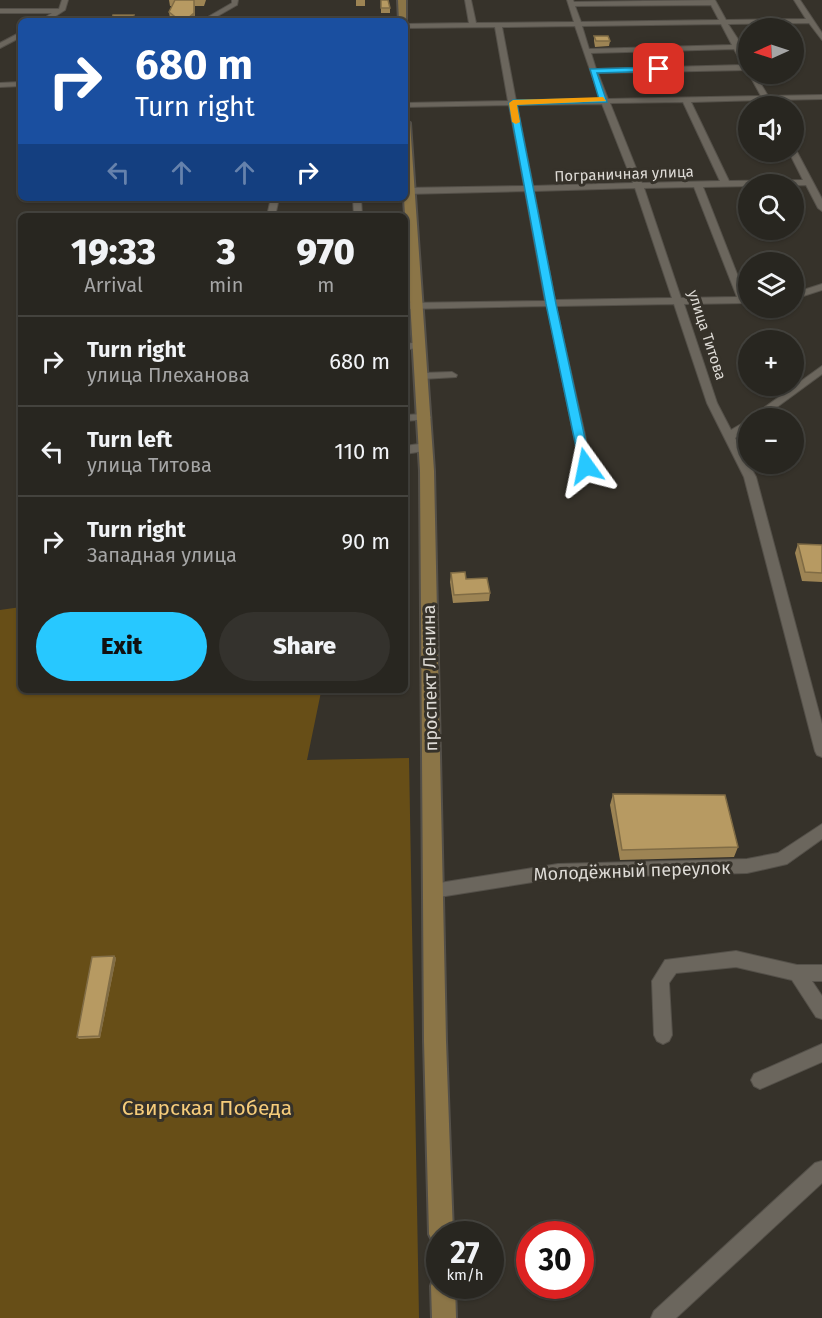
<!DOCTYPE html>
<html lang="en">
<head>
<meta charset="utf-8">
<style>
	body { margin:0; font-family:"Fira Sans",sans-serif; background:#34322d; color:#f1f3f6; height:100vh; display:flex; flex-direction:column; font-size:22px; white-space:nowrap }
	* { box-sizing:border-box; margin:0 }
	p { font-size:20px; color:#a5a5a5 }
	.icon { flex:none; width:33px; height:33px; fill:none; stroke:currentColor; stroke-width:2; stroke-linecap:round; stroke-linejoin:round }
	.map { position:relative; flex:1; overflow:hidden }
	.sheet { position:absolute; left:18px; top:213px; width:390px; height:480px; display:flex; flex-direction:column; background:#282620; border-radius:9px; box-shadow:0 2px 4px #0004,0 0 0 2px #44433e }
	.sheet>* { flex:none }
	.banner { position:absolute; left:18px; top:18px; width:390px; height:183px; border-radius:9px; box-shadow:0 2px 4px #0004,0 0 0 2px #44433e; background:#1a4fa0; color:#fff; overflow:hidden }
	.needle { width:39px; rotate:267deg }
	.controls { position:absolute; left:738px; top:18px; display:grid; gap:12px }
	.controls a { display:grid; place-items:center; width:66px; height:66px; border-radius:50%; background:#282620; box-shadow:0 2px 4px #0004,0 0 0 2px #44433e; font-size:30px }
	.speed { position:absolute; left:426px; top:1221px; display:flex; gap:12px; font-size:30px; font-weight:700; text-align:center }
	.speed>* { display:grid; place-content:center; width:78px; height:78px; border-radius:50%; background:#282620; box-shadow:0 2px 4px #0004,0 0 0 2px #44433e; line-height:1 }
	.speed small { font-size:15px; font-weight:400 }
	.speed .limit { border:9px solid #d22; background:#fff; color:#111 }
	.pin { position:absolute; display:grid; place-items:center; width:51px; height:51px; color:#fff; margin:-26px; border-radius:12px; box-shadow:0 3px 9px #0006 }
	.me { position:absolute; width:66px; margin:-33px; rotate:348deg; stroke-linejoin:round; filter:drop-shadow(0 0 4px #0008) }
	.turn { display:flex; align-items:center; gap:21px; height:126px; padding:0 18px; font-size:27px }
	.turn .icon { width:78px; height:78px; stroke-width:2.5 }
	.turn b { display:block; font-size:42px; line-height:51px }
	.lanes { display:flex; align-items:center; height:57px; padding:0 18px; background:#0003; justify-content:center; gap:30px; direction:ltr }
	.lanes .off { opacity:.35 }
	.eta { display:flex; justify-content:space-evenly; align-items:center; height:102px; text-align:center }
	.eta b { font-size:36px; font-weight:800; line-height:42px }
	.primary-button { display:flex; gap:12px; margin-top:auto; padding:12px 18px }
	.primary-button a { flex:1; height:69px; border-radius:36px; background:#27c8ff; color:#111; font-size:24px; font-weight:800; line-height:69px; text-align:center }
	.primary-button a+a { background:#34322d; color:#f1f3f6 }
	ul { padding:0; list-style:none }
	li { display:flex; align-items:center; gap:18px; height:90px; padding:0 18px; border-top:2px solid #44433e }
	li div { flex:1 }
	li b { display:block; font-size:22px }
	li em { font-style:normal }
	.map>svg:first-child { display:block }
	.green { fill:#674e17 }
	.lines { fill:none; stroke-linecap:round; stroke-linejoin:round }
	.minor-casing { stroke:#545049; stroke-width:2 }
	.major-casing { stroke:#545049; stroke-width:4 }
	.minor { fill:#6b665d; fill-rule:evenodd }
	.major { fill:#8b7547; fill-rule:evenodd }
	.wall { fill:#9d8454 }
	.shaded-wall { fill:#806c45 }
	.building { fill:#b79a62; stroke:#806c45; stroke-width:1.5 }
	.route { fill:#27c8ff; stroke:#1982a6; stroke-width:1.5 }
	.slow { fill:#f59e0b }
	.labels { text-anchor:middle; dominant-baseline:central; stroke-width:6; stroke-linejoin:round; paint-order:stroke }
	.far-street-label { font-size:15px; fill:#dedbd6; stroke:#36322a }
	.street-label { font-size:18px; fill:#dedbd6; stroke:#36322a }
	.near-park-label { font-size:21px; fill:#f6cc7a; stroke:#36322a }
</style>
</head>
<body>
<div class="map">
<svg width="822" height="1318" viewBox="0 0 822 1318">
	<rect width="100%" height="100%" fill="#36322a"/>
	<path class="green" d="M 21,607 L 21,690 L 315,690 L 321,692 L 307,760 L 409,758 L 419,1318 L 0,1318 L 0,610 Z"/>
	<g class="lines">
		<defs>
			<g id="minor">
				<path d="M 62,0 L 68,0 L 65,10 L 48,21 L 40,21 L 52,13 L 0,13 L 0,9 L 59,9 Z"/>
				<path d="M 232,0 L 238,0 L 237,5 L 209,21 L 201,21 L 232,3 Z"/>
				<path d="M 465,0 L 471,0 L 476,23 L 574,22 L 567,0 L 573,0 L 574,2 L 715,0 L 726,20 L 806,19 L 794,0 L 800,0 L 822,33 L 822,40 L 809,23 L 728,24 L 743,47 L 741,49 L 748,62 L 748,70 L 598,73 L 608,99 L 761,96 L 749,74 L 755,74 L 768,96 L 822,95 L 822,99 L 771,100 L 773,106 L 767,106 L 763,100 L 691,102 L 729,181 L 803,180 L 789,152 L 796,150 L 822,199 L 822,211 L 818,208 L 806,185 L 703,187 L 746,297 L 748,297 L 748,303 L 684,304 L 717,403 L 731,430 L 748,420 L 748,428 L 735,438 L 756,477 L 822,724 L 822,757 L 817,755 L 815,751 L 744,477 L 707,403 L 674,304 L 556,306 L 592,466 L 586,470 L 580,466 L 547,306 L 405,309 L 405,303 L 545,301 L 525,191 L 405,194 L 405,188 L 524,186 L 509,105 L 405,107 L 405,103 L 508,101 L 495,27 L 405,28 L 405,24 L 469,23 ZM 711,5 L 719,20 L 581,22 L 575,6 ZM 721,24 L 732,45 L 589,49 L 582,26 ZM 575,26 L 600,99 L 516,101 L 502,27 ZM 734,49 L 743,65 L 596,69 L 591,53 ZM 683,102 L 720,181 L 642,183 L 610,103 ZM 602,104 L 633,183 L 533,186 L 517,105 ZM 694,187 L 737,297 L 681,298 L 644,188 ZM 635,188 L 672,298 L 555,300 L 534,191 Z"/>
				<path d="M 21,32 L 21,37 L 0,48 L 0,43 Z"/>
				<path d="M 21,82 L 21,86 L 0,87 L 0,83 Z"/>
				<path d="M 271,198 L 279,198 L 275,216 L 267,216 Z"/>
				<path d="M 353,198 L 361,198 L 362,216 L 354,216 Z"/>
				<path d="M 822,284 L 822,290 L 794,299 L 794,293 Z"/>
				<path d="M 418,342 L 422,343 L 422,347 L 405,350 L 405,344 Z"/>
				<path d="M 822,366 L 822,374 L 762,418 L 750,418 Z"/>
				<path d="M 452,372 L 457,375 L 456,377 L 422,379 L 417,376 L 422,373 Z"/>
				<path d="M 425,414 L 431,417 L 429,419 L 405,421 L 405,415 Z"/>
				<path d="M 426,443 L 430,444 L 430,450 L 405,454 L 405,446 Z"/>
				<path d="M 822,824 L 822,839 L 787,864 L 747,873 L 558,878 L 433,898 L 427,896 L 425,891 L 427,886 L 433,884 L 558,864 L 747,859 L 778,853 Z"/>
				<path d="M 736,951 L 797,965 L 822,965 L 822,981 L 812,981 L 822,996 L 822,1019 L 816,1017 L 792,980 L 736,967 L 676,973 L 669,983 L 672,1035 L 669,1041 L 663,1044 L 657,1041 L 654,1035 L 652,981 L 665,960 Z"/>
				<path d="M 822,1044 L 822,1062 L 760,1089 L 754,1086 L 751,1080 L 754,1074 Z"/>
				<path d="M 822,1161 L 822,1183 L 676,1318 L 651,1318 L 654,1311 L 815,1163 Z"/>
			</g>
			<g id="major">
				<path d="M 398,0 L 406,0 L 406,23 L 399,21 Z"/>
				<path d="M 405,120 L 410,123 L 434,471 L 446,1041 L 453,1234 L 440,1234 L 440,1245 L 433,1242 L 429,1234 L 424,1041 L 420,471 L 404,198 Z"/>
				<path d="M 440,1275 L 440,1286 L 455,1286 L 456,1318 L 432,1318 L 431,1286 L 434,1277 Z"/>
			</g>
		</defs>
		<use href="#minor" class="minor-casing"/>
		<use href="#major" class="major-casing"/>
		<use href="#minor" class="minor"/>
		<use href="#major" class="major"/>
	</g>
	<g class="wall">
		<path d="M 169,0 L 206,0 L 204,6 L 195,6 L 195,20 L 194,21 L 173,21 L 170,18 L 169,12 L 172,6 L 170,6 Z"/>
		<rect x="356" y="0" width="9" height="6"/>
		<path d="M 381,0 L 390,8 L 390,13 L 381,13 Z"/>
		<path d="M 594,36 L 610,41 L 609,46 L 595,47 L 594,41 Z"/>
		<path d="M 798,544 L 822,545 L 822,582 L 802,581 L 795,553 Z"/>
		<path d="M 451,573 L 466,579 L 490,593 L 489,601 L 453,603 L 450,582 Z"/>
		<path d="M 613,794 L 738,847 L 734,857 L 620,860 L 610,805 Z"/>
		<path d="M 114,956 L 116,958 L 100,1038 L 79,1039 L 77,1037 Z"/>
	</g>
	<g class="shaded-wall">
		<path d="M 194,0 L 195,20 L 194,21 L 189,21 L 188,18 Z"/>
		<path d="M 114,956 L 116,958 L 100,1038 L 99,1036 Z"/>
	</g>
	<g class="building">
		<path d="M 175,0 L 194,0 L 194,13 L 188,18 L 178,19 L 169,12 Z"/>
		<path d="M 381,0 L 388,0 L 390,8 L 381,8 Z"/>
		<path d="M 113,15 L 134,15 L 132,21 L 112,21 Z"/>
		<path d="M 594,36 L 608,36 L 610,41 L 596,41 Z"/>
		<path d="M 798,544 L 822,545 L 822,573 L 805,572 Z"/>
		<path d="M 465,572 L 466,579 L 487,578 L 490,593 L 454,595 L 451,573 Z"/>
		<path d="M 613,794 L 725,795 L 738,847 L 622,850 Z"/>
		<path d="M 114,956 L 99,1036 L 77,1037 L 92,957 Z"/>
	</g>
	<path class="route" d="M 659,67 L 662,71 L 597,73 L 607,102 L 517,105 L 556,304 L 591,466 L 586,470 L 580,466 L 546,304 L 509,103 L 513,100 L 599,99 L 590,69 Z"/>
	<path class="slow" d="M 603,97 L 606,101 L 517,105 L 520,122 L 516,124 L 512,122 L 509,103 L 513,100 Z"/>
	<g class="labels">
		<g class="far-street-label">
			<text transform="translate(624 174) rotate(-2)">Пограничная улица</text>
			<text transform="translate(707 335) rotate(72)">улица Титова</text>
		</g>
		<g class="street-label">
			<text transform="translate(430 678) rotate(-91)">проспект Ленина</text>
			<text transform="translate(632 871) rotate(-2)">Молодёжный переулок</text>
		</g>
		<g class="near-park-label">
			<text x="207" y="1108">Свирская Победа</text>
		</g>
	</g>
</svg>
<div class="controls">
<a><svg class="needle" viewBox="-14 -14 28 28"><path d="M0-13l5 13h-10z" fill="#e53935"/><path d="M0 13l5-13h-10z" fill="#a5a5a5"/></svg></a>
<a><svg class="icon" aria-label="sound" viewBox="0 0 24 24"><path d="M4 9h4l5-4v14l-5-4H4zM17 9q2 3 0 6"/></svg></a>
<a><svg class="icon" aria-label="search" viewBox="0 0 24 24"><circle cx="10" cy="10" r="6"/><path d="M15 15l6 6"/></svg></a>
<a><svg class="icon" aria-label="layers" viewBox="0 0 24 24"><path d="M12 4l9 5-9 5-9-5zM3 14l9 5 9-5"/></svg></a>
<a>+</a>
<a>−</a>
</div>
<div class="speed"><div>27<small>km/h</small></div><div class="limit">30</div></div>
<div class="pin" style="left:659px;top:69px;background:#d93025"><svg class="icon" aria-label="arrive" viewBox="0 0 24 24"><path d="M6 21V4h12l-3 4 3 4H6"/></svg></div>
<svg class="me" style="left:586px;top:466px" viewBox="-20 -20 40 40"><path d="M0-17L14 15 0 8-14 15z" fill="#27c8ff" stroke="#fff" stroke-width="4"/></svg>
<div class="banner">
<div class="turn"><svg class="icon" aria-label="right" viewBox="0 0 24 24"><path d="M7 20v-9h11M14 6l5 5-5 5"/></svg><div><b>680 m</b>Turn right</div></div>
<div class="lanes"><svg class="icon off" aria-label="left" viewBox="0 0 24 24"><path d="M17 20v-9H6M10 6l-5 5 5 5"/></svg><svg class="icon off" aria-label="ahead" viewBox="0 0 24 24"><path d="M12 20V5M6 11l6-6 6 6"/></svg><svg class="icon off" aria-label="ahead" viewBox="0 0 24 24"><path d="M12 20V5M6 11l6-6 6 6"/></svg><svg class="icon" aria-label="right" viewBox="0 0 24 24"><path d="M7 20v-9h11M14 6l5 5-5 5"/></svg></div>
</div>
<section class="sheet">
<div class="eta">
<div><b>19:33</b><p>Arrival</p></div>
<div><b>3</b><p>min</p></div>
<div><b>970</b><p>m</p></div>
</div>
<ul>
<li><svg class="icon" aria-label="right" viewBox="0 0 24 24"><path d="M7 20v-9h11M14 6l5 5-5 5"/></svg><div><b>Turn right</b><p>улица Плеханова</p></div><em>680 m</em></li>
<li><svg class="icon" aria-label="left" viewBox="0 0 24 24"><path d="M17 20v-9H6M10 6l-5 5 5 5"/></svg><div><b>Turn left</b><p>улица Титова</p></div><em>110 m</em></li>
<li><svg class="icon" aria-label="right" viewBox="0 0 24 24"><path d="M7 20v-9h11M14 6l5 5-5 5"/></svg><div><b>Turn right</b><p>Западная улица</p></div><em>90 m</em></li>
</ul>
<div class="primary-button"><a>Exit</a><a>Share</a></div>
</section>
</div>
</body>
</html>
